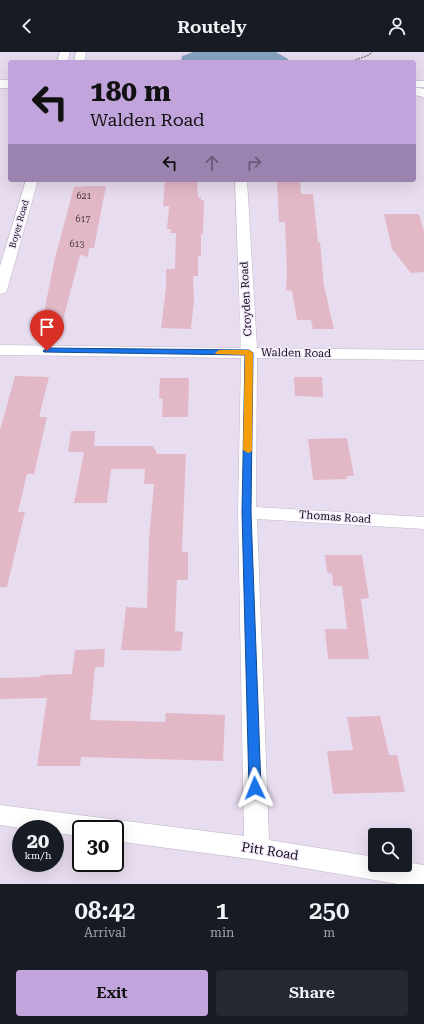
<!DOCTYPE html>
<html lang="en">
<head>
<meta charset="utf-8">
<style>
	body { margin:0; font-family:"Roboto Serif",serif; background:#242831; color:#f1f3f6; height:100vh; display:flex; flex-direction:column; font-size:15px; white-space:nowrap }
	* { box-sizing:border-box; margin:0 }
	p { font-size:13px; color:#9ea1a6 }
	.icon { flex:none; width:22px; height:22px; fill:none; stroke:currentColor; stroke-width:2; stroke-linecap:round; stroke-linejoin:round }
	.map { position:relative; height:832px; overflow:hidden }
	.panel { display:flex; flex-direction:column; background:#171b24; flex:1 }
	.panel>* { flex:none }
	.banner { position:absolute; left:8px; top:8px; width:408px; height:122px; border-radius:4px; box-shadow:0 4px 16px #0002; background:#c1a4db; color:#111; overflow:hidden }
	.buttons { position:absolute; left:368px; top:776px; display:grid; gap:8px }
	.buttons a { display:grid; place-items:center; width:44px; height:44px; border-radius:4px; background:#171b24; box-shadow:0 4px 16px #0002; font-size:20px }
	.speed { position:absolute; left:12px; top:768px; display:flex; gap:8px; font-size:20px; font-weight:700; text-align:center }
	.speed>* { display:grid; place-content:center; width:52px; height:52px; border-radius:50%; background:#171b24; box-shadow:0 4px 16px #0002; line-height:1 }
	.speed small { font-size:10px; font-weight:400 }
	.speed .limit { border:2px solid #111; border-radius:6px; background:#fff; color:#111 }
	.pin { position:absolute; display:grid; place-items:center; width:34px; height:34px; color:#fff; margin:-41px -17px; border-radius:50% 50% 50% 0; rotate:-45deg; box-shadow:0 0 4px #0007 }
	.pin .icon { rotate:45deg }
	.me { position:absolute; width:44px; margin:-22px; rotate:358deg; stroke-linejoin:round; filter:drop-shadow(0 0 3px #0008) }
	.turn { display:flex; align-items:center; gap:14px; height:84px; padding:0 16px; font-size:18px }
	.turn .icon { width:52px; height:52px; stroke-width:2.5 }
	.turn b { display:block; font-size:28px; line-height:34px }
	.lanes { display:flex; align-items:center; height:38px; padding:0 16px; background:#0003; justify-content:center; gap:20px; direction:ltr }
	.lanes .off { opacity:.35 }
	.eta { display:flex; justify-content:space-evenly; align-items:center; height:68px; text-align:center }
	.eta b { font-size:24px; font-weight:600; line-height:28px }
	.button { display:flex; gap:8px; margin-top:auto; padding:8px 16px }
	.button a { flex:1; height:46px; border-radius:4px; background:#c1a4db; color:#111; font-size:16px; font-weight:600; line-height:46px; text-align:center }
	.button a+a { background:#242831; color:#f1f3f6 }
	header { display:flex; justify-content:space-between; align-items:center; height:52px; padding:0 16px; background:#171b24; font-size:18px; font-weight:600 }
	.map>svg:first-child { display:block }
	.water { fill:#87a4c1 }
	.building { fill:#e3b8c6 }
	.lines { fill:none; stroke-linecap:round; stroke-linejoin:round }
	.minor-casing { stroke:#c0b5c7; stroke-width:1 }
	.tertiary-casing { stroke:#c0b5c7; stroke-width:1 }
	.path { stroke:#847d8a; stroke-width:1.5; stroke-dasharray:2 1; stroke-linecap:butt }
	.minor { fill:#fff; fill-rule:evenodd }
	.tertiary { fill:#fff; fill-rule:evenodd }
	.route { fill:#1a73e8; stroke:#114b97 }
	.slow { fill:#f59e0b }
	.labels { text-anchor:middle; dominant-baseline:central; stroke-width:3; stroke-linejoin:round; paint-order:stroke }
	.number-label { font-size:9px; fill:#463840 }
	.far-street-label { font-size:9px; fill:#110d13; stroke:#f5eafd }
	.street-label { font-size:11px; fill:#110d13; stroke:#f5eafd }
	.near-street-label { font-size:13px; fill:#110d13; stroke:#f5eafd }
</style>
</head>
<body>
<header><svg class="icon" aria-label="back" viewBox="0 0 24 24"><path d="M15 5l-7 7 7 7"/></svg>Routely<svg class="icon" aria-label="person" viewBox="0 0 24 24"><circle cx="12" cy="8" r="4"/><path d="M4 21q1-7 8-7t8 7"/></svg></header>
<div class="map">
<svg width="424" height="832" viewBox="0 0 424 832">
	<rect width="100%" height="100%" fill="#e8ddf0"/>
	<path class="water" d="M 193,0 L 276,0 L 288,7 L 288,10 L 183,10 L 181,9 L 182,4 Z"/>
	<g class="building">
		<path d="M 165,128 L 197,128 L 198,145 L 201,145 L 201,148 L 204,148 L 203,182 L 201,182 L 201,204 L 198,204 L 198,224 L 193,224 L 194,248 L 191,277 L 161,276 L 166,236 L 166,217 L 175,217 L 176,181 L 170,181 L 171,177 L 167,177 L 169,154 L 163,154 Z"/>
		<path d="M 277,128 L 300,128 L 301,142 L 313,142 L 318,190 L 320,190 L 324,234 L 334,277 L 313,277 L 311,268 L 297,268 L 292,239 L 286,238 L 287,220 L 285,170 L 279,170 Z"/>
		<path d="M 89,134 L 106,134 L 94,196 L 89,196 L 88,205 L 80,203 L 61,276 L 41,276 L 54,210 L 74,135 Z"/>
		<path d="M 384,162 L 419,162 L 424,180 L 424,220 L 411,221 L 392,197 Z"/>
		<path d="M 15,324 L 49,325 L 39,365 L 47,365 L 34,422 L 27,422 L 18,460 L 25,460 L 7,535 L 0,535 L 0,378 Z"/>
		<path d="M 294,325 L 322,325 L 323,345 L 295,344 Z"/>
		<path d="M 160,326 L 189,326 L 188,365 L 162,365 L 163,347 L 159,346 Z"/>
		<path d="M 71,379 L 95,379 L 94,394 L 153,394 L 157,402 L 186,402 L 182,500 L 188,500 L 188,528 L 177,528 L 175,579 L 183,580 L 181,599 L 121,598 L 126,555 L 147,556 L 149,488 L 154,432 L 144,432 L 145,417 L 111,417 L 107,451 L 74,451 L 84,400 L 68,400 Z"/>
		<path d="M 347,386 L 354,424 L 347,424 L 347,427 L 313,428 L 308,387 Z"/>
		<path d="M 325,503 L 362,503 L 369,546 L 361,547 L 369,607 L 328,607 L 325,577 L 347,577 L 342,534 L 333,534 L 332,522 L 327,520 Z"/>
		<path d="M 105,597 L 104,615 L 95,615 L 90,668 L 165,670 L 166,661 L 225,663 L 223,709 L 81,705 L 80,714 L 37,714 L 47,646 L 0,647 L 0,626 L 40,625 L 41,623 L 72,622 L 75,598 Z"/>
		<path d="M 380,664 L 389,703 L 397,703 L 405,740 L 333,742 L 327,699 L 353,698 L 347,665 Z"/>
	</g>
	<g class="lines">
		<defs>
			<g id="minor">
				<path d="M 60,0 L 70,0 L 67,10 L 57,10 Z"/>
				<path d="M 76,0 L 86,0 L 84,10 L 74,10 Z"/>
				<rect x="414" y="29" width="10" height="6"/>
				<path d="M 26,128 L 38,128 L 7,238 L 5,241 L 0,242 L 0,214 Z"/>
				<path d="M 235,128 L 247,128 L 257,296 L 424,298 L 424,308 L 257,306 L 256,455 L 424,465 L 424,477 L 257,467 L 269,788 L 375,805 L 375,813 L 405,813 L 405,810 L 424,813 L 424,832 L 398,832 L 257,808 L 115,789 L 115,777 L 81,777 L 81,784 L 55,781 L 55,777 L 27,777 L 0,773 L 0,753 L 244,784 L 238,460 L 241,306 L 0,303 L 0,293 L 241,296 Z"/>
			</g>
			<g id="tertiary">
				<rect x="0" y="28" width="10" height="8"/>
				<path d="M 414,35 L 424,37 L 424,45 L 414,43 Z"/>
			</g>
		</defs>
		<use href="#minor" class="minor-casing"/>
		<use href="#tertiary" class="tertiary-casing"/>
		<path class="path" d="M 350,10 L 369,3 L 372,0"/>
		<use href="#minor" class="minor"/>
		<use href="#tertiary" class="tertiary"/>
	</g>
	<path class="route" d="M 47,296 L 249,298 L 253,301 L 251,460 L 261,736 L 259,739 L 255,741 L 251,739 L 249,736 L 242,460 L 245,303 L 44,300 L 43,299 Z"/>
	<path class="slow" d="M 219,298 L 249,298 L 253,301 L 252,398 L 251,400 L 248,401 L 243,398 L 245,303 L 216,302 L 215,301 Z"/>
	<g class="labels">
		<g class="number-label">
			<text x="84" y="144">621</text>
			<text x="83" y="167">617</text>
			<text x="77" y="192">613</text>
		</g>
		<g class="far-street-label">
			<text transform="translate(19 172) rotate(-74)">Boyer Road</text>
		</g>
		<g class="street-label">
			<text transform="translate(246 247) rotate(-93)">Croyden Road</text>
			<text transform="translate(296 301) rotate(1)">Walden Road</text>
			<text transform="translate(335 465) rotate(4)">Thomas Road</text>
		</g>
		<g class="near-street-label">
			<text transform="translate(270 799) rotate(9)">Pitt Road</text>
		</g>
	</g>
</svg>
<div class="buttons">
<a><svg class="icon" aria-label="search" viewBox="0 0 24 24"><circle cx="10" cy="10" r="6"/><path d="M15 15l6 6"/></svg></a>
</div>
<div class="speed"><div>20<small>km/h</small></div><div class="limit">30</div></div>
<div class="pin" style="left:47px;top:299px;background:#d93025"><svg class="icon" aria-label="arrive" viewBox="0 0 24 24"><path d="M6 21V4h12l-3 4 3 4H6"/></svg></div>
<svg class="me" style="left:255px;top:736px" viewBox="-20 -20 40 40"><path d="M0-17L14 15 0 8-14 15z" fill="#1a73e8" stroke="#fff" stroke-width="4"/></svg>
<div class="banner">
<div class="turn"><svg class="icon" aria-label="left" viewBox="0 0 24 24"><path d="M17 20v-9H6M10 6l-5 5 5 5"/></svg><div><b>180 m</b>Walden Road</div></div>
<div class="lanes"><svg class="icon" aria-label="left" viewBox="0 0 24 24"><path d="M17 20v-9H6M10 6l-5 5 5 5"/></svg><svg class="icon off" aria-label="ahead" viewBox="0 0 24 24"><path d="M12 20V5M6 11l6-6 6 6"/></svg><svg class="icon off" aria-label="right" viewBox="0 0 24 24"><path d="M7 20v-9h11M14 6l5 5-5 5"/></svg></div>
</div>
</div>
<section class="panel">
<div class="eta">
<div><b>08:42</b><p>Arrival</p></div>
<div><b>1</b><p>min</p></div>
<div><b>250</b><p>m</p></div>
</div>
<div class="button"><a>Exit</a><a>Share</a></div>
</section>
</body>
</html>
